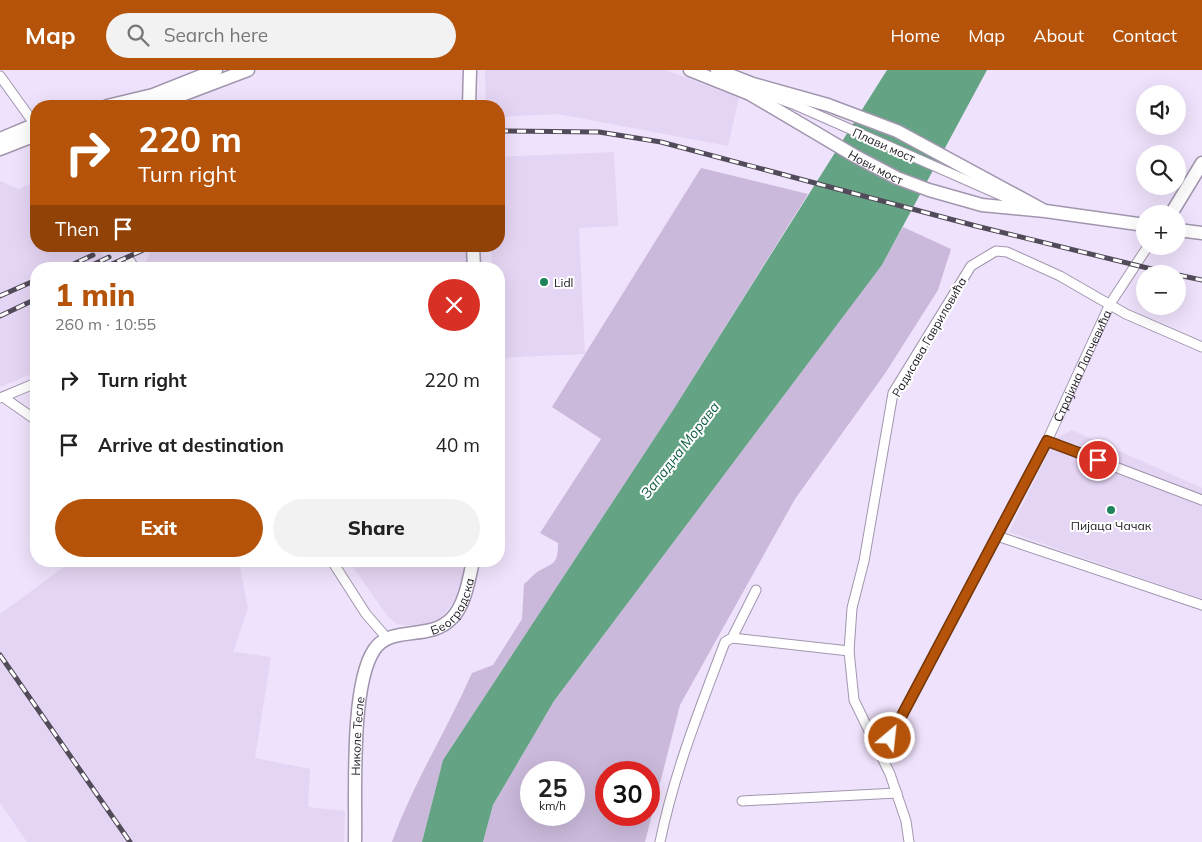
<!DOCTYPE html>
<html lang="en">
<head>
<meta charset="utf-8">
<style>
	body { margin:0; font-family:Mulish,sans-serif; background:#f2f2f2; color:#222; height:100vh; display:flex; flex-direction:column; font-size:19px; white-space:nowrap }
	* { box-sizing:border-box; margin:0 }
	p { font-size:16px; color:#767676 }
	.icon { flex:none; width:28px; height:28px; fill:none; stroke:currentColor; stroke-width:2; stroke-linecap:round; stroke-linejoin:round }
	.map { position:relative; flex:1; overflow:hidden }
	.panel { position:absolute; left:30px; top:192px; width:475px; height:305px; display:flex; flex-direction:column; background:#fff; border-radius:20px; box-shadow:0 5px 20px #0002 }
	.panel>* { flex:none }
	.hud { position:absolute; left:30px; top:30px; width:475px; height:152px; border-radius:20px; box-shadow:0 5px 20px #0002; background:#b45309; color:#fff; overflow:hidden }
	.buttons { position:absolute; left:1136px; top:15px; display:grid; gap:10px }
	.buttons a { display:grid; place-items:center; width:50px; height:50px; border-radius:50%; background:#fff; box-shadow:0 5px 20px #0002; font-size:25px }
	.speed { position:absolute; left:520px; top:691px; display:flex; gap:10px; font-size:25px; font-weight:700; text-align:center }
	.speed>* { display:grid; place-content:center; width:65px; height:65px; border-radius:50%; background:#fff; box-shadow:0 5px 20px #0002; line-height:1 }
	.speed small { font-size:12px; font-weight:400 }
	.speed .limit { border:8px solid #d22; background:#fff; color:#111 }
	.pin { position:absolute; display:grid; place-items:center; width:42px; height:42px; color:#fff; margin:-21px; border:2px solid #fff; border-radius:50%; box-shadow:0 1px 5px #0007 }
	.me { position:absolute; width:55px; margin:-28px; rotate:28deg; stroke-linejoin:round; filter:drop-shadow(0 0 4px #0008) }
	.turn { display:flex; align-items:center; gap:18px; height:105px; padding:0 25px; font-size:22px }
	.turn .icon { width:65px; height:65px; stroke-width:2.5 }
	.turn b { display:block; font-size:35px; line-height:42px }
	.then { display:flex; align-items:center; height:48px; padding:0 25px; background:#0003; gap:10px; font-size:19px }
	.round { display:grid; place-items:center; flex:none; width:52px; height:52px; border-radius:26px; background:#f2f2f2 }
	.head { display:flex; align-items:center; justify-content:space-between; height:85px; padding:0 25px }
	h1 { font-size:30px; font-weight:800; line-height:38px; color:#b45309 }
	.button { display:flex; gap:10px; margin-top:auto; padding:10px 25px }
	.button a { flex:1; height:58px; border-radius:30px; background:#b45309; color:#fff; font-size:20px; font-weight:800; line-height:58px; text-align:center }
	.button a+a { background:#f2f2f2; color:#222 }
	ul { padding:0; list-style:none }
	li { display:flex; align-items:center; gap:15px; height:65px; padding:0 25px }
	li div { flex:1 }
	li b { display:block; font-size:19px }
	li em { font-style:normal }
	header { display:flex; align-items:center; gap:30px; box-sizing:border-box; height:70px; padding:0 25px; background:#b45309; color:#fff }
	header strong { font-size:24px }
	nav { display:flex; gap:28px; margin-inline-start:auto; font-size:18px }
	.search { width:350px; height:45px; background:#f2f2f2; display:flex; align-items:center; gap:12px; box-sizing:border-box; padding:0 18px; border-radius:28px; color:#767676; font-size:19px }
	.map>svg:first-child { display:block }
	.built { fill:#e5d5f4 }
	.green { fill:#cab9da; fill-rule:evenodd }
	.water { fill:#65a385 }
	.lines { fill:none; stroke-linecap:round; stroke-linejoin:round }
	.street-casing { stroke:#a296ae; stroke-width:11 }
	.secondary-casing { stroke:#a296ae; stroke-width:15 }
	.street { stroke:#fff; stroke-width:9 }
	.secondary { stroke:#fff; stroke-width:12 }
	.rail-casing { stroke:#524b59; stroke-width:5 }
	.rail { stroke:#fff; stroke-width:3; stroke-dasharray:9; stroke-linecap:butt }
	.route-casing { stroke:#753606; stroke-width:12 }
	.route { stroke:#b45309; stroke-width:9 }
	.poi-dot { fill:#1f835d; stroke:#fff; stroke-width:2 }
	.labels { text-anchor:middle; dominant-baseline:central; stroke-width:4; stroke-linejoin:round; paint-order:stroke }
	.street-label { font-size:12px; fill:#1c1720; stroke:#fff }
	.poi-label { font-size:12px; fill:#1c1720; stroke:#fff; text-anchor:start }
	.water-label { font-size:14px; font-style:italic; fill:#105d41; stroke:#fff }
</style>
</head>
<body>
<header>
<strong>Map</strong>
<div class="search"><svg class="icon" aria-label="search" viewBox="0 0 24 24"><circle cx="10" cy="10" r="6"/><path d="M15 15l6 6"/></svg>Search here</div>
<nav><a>Home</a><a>Map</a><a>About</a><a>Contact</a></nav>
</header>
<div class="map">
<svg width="1202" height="772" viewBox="0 0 1202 772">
	<rect width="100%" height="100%" fill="#efe2fc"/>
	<g class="built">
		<path d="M 485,0 L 666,0 L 739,28 L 728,76 L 558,44 L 499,47 L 499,36 L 486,36 Z"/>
		<path d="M 614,82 L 618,156 L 579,158 L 585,284 L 499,288 L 499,199 L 492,199 L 491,176 L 499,176 L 499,87 Z"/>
		<path d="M 0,111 L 19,119 L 36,111 L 36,176 L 98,176 L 111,199 L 36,199 L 36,302 L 0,317 Z"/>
		<path d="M 155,176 L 466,176 L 467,199 L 144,199 L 151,178 Z"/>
		<path d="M 1072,360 L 1202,418 L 1202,529 L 1009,462 L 1055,369 Z"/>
		<path d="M 72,491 L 239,491 L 248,538 L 233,582 L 271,587 L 255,688 L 310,699 L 308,737 L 345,741 L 344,772 L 27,772 L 0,733 L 0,544 Z"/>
		<path d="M 349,491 L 466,491 L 463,510 L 456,528 L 443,546 L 431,554 L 417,556 L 397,554 L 388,547 Z"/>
	</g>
	<g class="green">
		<path d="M 701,98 L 808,124 L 673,340 L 443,690 L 422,772 L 392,772 C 413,713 447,660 472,603 L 493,595 L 522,549 L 524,514 C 528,511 532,506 536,503 C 552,492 558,497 558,473 L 540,463 L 601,369 L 552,337 Z"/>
		<path d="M 903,157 L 951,179 L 938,220 L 886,302 L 795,429 L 680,635 L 645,772 L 483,772 L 493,735 L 554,631 L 882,195 ZM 531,702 L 574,702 L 574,745 L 531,745 ZM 606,702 L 649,702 L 649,745 L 606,745 Z"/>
	</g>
	<path class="water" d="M 887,0 L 987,0 L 882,195 L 554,631 L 493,735 L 483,772 L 422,772 L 443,690 L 673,340 Z"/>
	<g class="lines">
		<defs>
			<g id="street">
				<path d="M 0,6 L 36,56"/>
				<path d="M 752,19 L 793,34 L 1016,132"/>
				<path d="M 130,191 L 135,199"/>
				<path d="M 3,327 L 36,350"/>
				<path d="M 0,328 L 36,313"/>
				<path d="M 1047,371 L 1202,430"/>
				<path d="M 997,466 L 1202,535"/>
				<path d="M 332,491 L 366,544 L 386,567"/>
				<path d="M 732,568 L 849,581"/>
				<path id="s1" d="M 881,685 L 1047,371 L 1110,234 L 1148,176"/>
				<path d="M 742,731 L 897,723"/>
				<path d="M 660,772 C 674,703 700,638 725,572 L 732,568 L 756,520"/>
				<path d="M 909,772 L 906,751 L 890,704 L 854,630 L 849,581 L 852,538 L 864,491 L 893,323 L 971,196 L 996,181 L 1007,182 L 1060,206 L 1126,244 L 1202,277"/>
			</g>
			<g id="secondary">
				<path id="s2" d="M 690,0 L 750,24 L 855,86 L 897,108 L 929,120 L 982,135 L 1045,141 L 1145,155"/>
				<path d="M 717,0 L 753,14 L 828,35 L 897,61 L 1043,140"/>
				<path d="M 107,36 L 153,25 L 216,0"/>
				<path d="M 153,36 L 248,0"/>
				<path d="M 469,36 L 470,0"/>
				<path d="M 0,69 L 36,54"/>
				<path d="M 0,79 L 36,65"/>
				<path d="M 1171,144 L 1202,93"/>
				<path d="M 1178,160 L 1202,163"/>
				<path d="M 473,176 L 474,199"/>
				<path id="s3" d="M 355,772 C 356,726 350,616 374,580 C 391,554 430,572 452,548 C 465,535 469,509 473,491"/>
			</g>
		</defs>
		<use href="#street" class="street-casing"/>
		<use href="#secondary" class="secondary-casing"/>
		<use href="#street" class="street"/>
		<use href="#secondary" class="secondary"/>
		<defs>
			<g id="rail">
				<path d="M 499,61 L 599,62 L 661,72 L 976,156 L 1172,204"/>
				<path d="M 63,199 L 93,185"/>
				<path d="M 84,199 L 109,187"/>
				<path d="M 101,199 L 152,176"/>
				<path d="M 1178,205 L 1202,210"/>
				<path d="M 0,226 L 36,210"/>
				<path d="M 0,246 L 36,229"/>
				<path d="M 0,585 L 130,772"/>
			</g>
		</defs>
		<use href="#rail" class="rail-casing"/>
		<use href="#rail" class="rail"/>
	</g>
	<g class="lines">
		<defs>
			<path id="route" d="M 890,668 L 1047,371 L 1098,390"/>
		</defs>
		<use href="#route" class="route-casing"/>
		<use href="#route" class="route"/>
	</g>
	<g class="poi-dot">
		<circle cx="544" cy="212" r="5"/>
		<circle cx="1111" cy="440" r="5"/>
	</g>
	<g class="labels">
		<g class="street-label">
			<text transform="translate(884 75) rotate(24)">Плави мост</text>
			<text stroke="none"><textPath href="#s2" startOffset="210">Нови мост</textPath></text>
			<text transform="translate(929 267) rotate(-60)">Радисава Гавриловића</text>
			<text stroke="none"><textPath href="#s1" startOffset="438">Страјина Лапчевића</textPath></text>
			<text stroke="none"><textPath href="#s3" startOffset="291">Београдска</textPath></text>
			<text stroke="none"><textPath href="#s3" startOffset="106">Николе Тесле</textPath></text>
		</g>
		<g class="poi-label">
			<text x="554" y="212">Lidl</text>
			<text x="1111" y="455" text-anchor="middle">Пијаца Чачак</text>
		</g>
		<g class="water-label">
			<text transform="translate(680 380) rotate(-52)">Западна Морава</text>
		</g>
	</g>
</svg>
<div class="buttons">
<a><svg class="icon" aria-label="sound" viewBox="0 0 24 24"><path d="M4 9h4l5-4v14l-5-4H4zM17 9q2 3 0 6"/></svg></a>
<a><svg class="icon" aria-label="search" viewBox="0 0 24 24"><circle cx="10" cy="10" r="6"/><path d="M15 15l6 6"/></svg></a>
<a>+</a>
<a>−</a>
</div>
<div class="speed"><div>25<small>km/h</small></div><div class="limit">30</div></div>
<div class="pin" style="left:1098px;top:390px;background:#d93025"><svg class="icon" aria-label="arrive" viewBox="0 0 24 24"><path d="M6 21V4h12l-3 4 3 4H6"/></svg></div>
<svg class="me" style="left:890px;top:668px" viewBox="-20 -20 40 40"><circle r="17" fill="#b45309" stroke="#fff" stroke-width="3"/><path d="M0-11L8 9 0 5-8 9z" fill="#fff"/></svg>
<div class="hud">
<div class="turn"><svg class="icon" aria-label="right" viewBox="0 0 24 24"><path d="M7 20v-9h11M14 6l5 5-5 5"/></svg><div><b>220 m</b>Turn right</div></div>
<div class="then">Then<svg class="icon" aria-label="arrive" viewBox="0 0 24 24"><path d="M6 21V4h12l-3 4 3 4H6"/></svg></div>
</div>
<section class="panel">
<div class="head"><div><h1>1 min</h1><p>260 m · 10:55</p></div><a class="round" style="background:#d93025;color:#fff"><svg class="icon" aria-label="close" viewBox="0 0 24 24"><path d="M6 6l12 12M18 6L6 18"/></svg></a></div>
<ul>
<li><svg class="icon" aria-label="right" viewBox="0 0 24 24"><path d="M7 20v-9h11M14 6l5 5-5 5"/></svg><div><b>Turn right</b></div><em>220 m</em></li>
<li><svg class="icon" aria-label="arrive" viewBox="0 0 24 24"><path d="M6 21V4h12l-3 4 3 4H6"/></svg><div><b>Arrive at destination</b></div><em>40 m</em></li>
</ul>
<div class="button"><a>Exit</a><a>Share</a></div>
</section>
</div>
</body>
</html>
